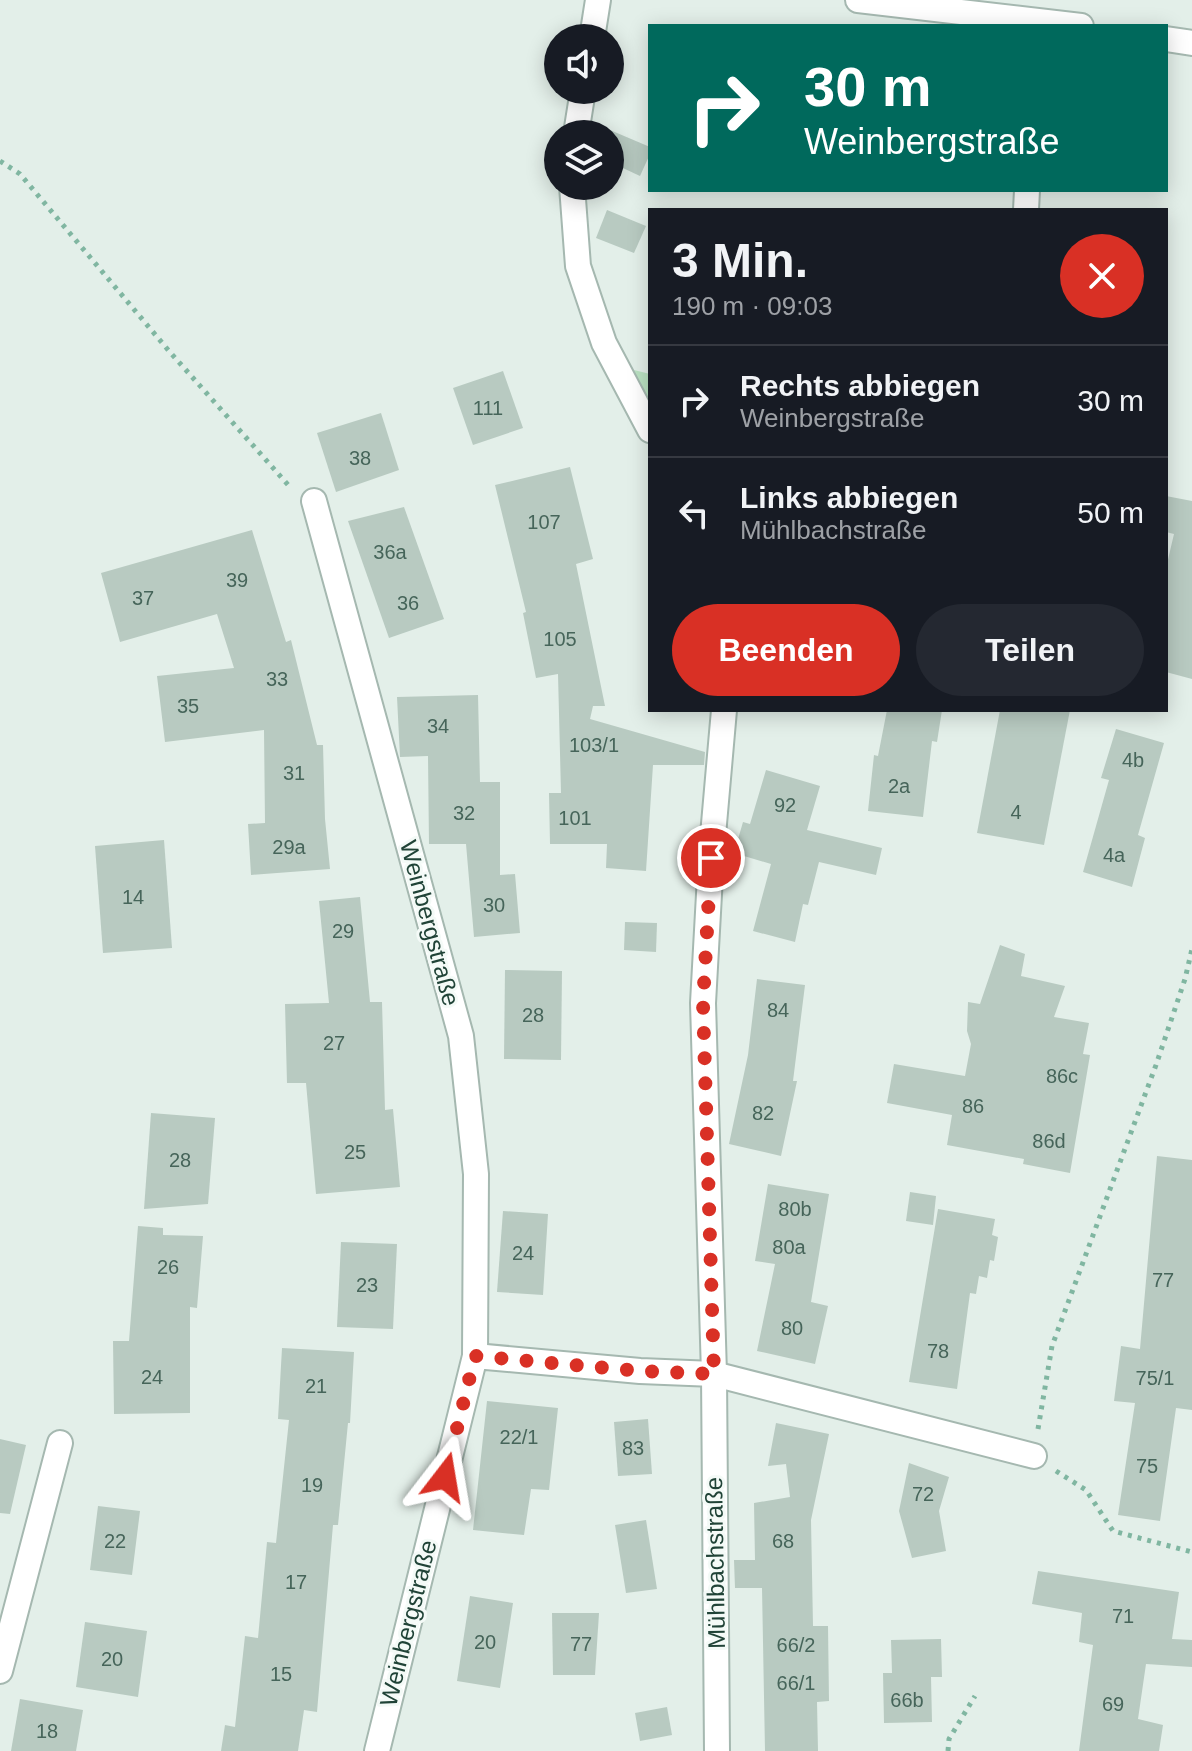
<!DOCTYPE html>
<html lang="de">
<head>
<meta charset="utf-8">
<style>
	body { margin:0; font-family:Helvetica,sans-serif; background:#242831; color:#f1f3f6; height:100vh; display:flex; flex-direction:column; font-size:30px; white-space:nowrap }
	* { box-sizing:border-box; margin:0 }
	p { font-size:26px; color:#9ea1a6 }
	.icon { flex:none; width:44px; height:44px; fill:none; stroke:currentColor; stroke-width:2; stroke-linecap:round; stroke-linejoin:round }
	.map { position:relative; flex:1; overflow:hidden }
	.sheet { position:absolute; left:648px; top:208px; width:520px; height:504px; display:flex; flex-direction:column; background:#171b24; border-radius:0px; box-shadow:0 4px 20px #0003 }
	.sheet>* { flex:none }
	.guide { position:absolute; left:648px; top:24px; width:520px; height:168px; border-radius:0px; box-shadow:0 4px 20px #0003; background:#00695c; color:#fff; overflow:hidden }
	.tools { position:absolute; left:544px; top:24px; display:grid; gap:16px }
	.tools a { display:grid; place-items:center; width:80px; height:80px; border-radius:50%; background:#171b24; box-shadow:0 4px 20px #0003; font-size:40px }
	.pin { position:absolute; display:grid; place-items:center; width:68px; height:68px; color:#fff; margin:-34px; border:4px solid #fff; border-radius:50%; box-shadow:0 2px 8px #0007 }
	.me { position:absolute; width:88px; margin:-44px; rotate:14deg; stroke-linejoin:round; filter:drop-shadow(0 0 6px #0008) }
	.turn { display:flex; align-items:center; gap:28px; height:168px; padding:0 24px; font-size:36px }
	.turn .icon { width:104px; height:104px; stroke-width:2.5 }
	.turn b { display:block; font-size:56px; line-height:68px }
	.round { display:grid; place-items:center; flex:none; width:84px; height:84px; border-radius:42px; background:#242831 }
	.headline { display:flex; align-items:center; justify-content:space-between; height:136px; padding:0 24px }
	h1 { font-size:48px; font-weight:700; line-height:60px }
	.primary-button { display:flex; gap:16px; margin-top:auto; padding:16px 24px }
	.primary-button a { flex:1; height:92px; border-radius:48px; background:#d93025; color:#fff; font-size:32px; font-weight:700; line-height:92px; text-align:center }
	.primary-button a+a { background:#242831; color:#f1f3f6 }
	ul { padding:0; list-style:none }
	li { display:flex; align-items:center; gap:24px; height:112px; padding:0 24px; border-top:2px solid #363941 }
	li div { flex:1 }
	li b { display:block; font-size:30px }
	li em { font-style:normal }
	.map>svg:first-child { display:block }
	.green { fill:#bae2c2 }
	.building { fill:#b8cac1 }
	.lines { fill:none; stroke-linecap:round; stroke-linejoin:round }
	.minor-casing { stroke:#a5b8b0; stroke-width:28 }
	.path { stroke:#80b6a1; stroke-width:5; stroke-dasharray:4 6; stroke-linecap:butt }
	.minor { stroke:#fff; stroke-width:24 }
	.route { stroke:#d93025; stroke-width:14; stroke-dasharray:0 25.2 }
	.labels { text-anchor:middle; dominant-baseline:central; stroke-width:6; stroke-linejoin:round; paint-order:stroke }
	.number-label { font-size:20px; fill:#46655a }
	.street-label { font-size:24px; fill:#204337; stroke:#f4faf7 }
</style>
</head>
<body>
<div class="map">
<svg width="1192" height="1751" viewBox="0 0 1192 1751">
	<rect width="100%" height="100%" fill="#e3efe9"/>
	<path class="green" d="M 634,370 L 650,374 L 650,412 Z"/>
	<g class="building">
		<path d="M 610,130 L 650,147 L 650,154 L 640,176 L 610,162 Z"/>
		<path d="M 607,210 L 646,226 L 634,253 L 596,238 Z"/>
		<path d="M 503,371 L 523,428 L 473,445 L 453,388 Z"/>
		<path d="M 381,413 L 399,470 L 336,492 L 317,433 Z"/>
		<path d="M 570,467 L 593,559 L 576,564 L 605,706 L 593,706 L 590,719 L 705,752 L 704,765 L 653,765 L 646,871 L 606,868 L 607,844 L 550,844 L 549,793 L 561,793 L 558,674 L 536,678 L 523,613 L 526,612 L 495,485 Z"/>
		<path d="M 1166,496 L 1192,501 L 1192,679 L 1166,672 L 1166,568 L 1174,534 L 1166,532 Z"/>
		<path d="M 404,507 L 444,619 L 389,638 L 348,521 Z"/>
		<path d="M 252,530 L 286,642 L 291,640 L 317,745 L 323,745 L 325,819 L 330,869 L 251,875 L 248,824 L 265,823 L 264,730 L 165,742 L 157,676 L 234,668 L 217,614 L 120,642 L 101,573 Z"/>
		<path d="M 478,695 L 480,782 L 500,782 L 500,875 L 515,874 L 520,933 L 474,937 L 466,844 L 429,844 L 428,756 L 400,757 L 397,697 Z"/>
		<path d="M 887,710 L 942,710 L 937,742 L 932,741 L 923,817 L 868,811 L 874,755 L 878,756 Z"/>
		<path d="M 1000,710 L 1070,710 L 1044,845 L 977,833 Z"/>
		<path d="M 1116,729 L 1164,743 L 1138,835 L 1145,838 L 1132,887 L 1083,872 L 1109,780 L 1101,778 Z"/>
		<path d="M 766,770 L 820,786 L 807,830 L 882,848 L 876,875 L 819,862 L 808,905 L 803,904 L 795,942 L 753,931 L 771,864 L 734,853 L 743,822 L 750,824 Z"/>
		<path d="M 164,840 L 172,948 L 103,953 L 95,846 Z"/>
		<path d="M 360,897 L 370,1002 L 382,1002 L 385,1110 L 393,1109 L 400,1187 L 316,1194 L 306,1083 L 287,1083 L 285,1004 L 329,1003 L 319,901 Z"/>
		<path d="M 625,922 L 657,923 L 656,952 L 624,950 Z"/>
		<path d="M 1000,945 L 1025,954 L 1021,976 L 1065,986 L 1054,1017 L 1089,1023 L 1083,1054 L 1090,1055 L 1070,1173 L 1023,1164 L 1024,1159 L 947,1145 L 952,1115 L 887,1103 L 894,1064 L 965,1076 L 971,1044 L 967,1031 L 968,1002 L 980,1004 Z"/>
		<path d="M 505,970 L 562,971 L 561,1060 L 504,1059 Z"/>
		<path d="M 757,979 L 805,985 L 793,1081 L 797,1081 L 781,1156 L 729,1144 L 748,1055 Z"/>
		<path d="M 151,1113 L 215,1118 L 208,1204 L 144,1209 Z"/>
		<path d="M 1157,1156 L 1192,1160 L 1192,1410 L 1176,1408 L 1160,1521 L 1118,1515 L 1135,1403 L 1114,1401 L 1121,1346 L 1140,1349 Z"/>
		<path d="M 768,1184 L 829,1194 L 811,1302 L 828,1306 L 815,1364 L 757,1351 L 775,1264 L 755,1261 Z"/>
		<path d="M 910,1192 L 936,1196 L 933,1225 L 906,1221 Z"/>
		<path d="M 938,1209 L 995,1219 L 992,1235 L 998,1237 L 994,1261 L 990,1260 L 987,1278 L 979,1276 L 976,1294 L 970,1293 L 957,1389 L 909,1382 Z"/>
		<path d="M 503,1211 L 548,1214 L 543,1295 L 497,1292 Z"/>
		<path d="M 138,1226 L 163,1228 L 163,1235 L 203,1236 L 197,1308 L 190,1307 L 190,1413 L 114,1414 L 113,1341 L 129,1341 Z"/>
		<path d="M 341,1242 L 397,1244 L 393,1329 L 337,1327 Z"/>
		<path d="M 282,1348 L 354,1352 L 350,1423 L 348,1423 L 338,1525 L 333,1525 L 317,1712 L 304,1710 L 298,1751 L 221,1751 L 225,1725 L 235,1727 L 245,1636 L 258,1638 L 267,1542 L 276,1543 L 289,1420 L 278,1419 Z"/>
		<path d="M 487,1401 L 558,1408 L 549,1490 L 531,1489 L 524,1535 L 473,1530 Z"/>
		<path d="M 648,1419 L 652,1474 L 618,1476 L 614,1422 Z"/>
		<path d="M 776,1423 L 829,1434 L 811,1520 L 813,1626 L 828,1626 L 829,1701 L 817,1702 L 818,1751 L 765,1751 L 762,1588 L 735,1588 L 734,1560 L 755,1560 L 754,1503 L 790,1497 L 786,1464 L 768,1466 Z"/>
		<path d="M 0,1439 L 26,1445 L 10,1514 L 0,1513 Z"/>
		<path d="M 909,1463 L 949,1477 L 939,1511 L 946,1551 L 912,1558 L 899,1511 Z"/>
		<path d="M 98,1506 L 140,1511 L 132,1575 L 90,1570 Z"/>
		<path d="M 646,1520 L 657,1589 L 626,1593 L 615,1525 Z"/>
		<path d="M 1038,1571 L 1179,1592 L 1172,1639 L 1192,1640 L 1192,1667 L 1146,1664 L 1138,1719 L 1163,1725 L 1159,1751 L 1079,1751 L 1093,1645 L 1079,1642 L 1082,1613 L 1032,1604 Z"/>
		<path d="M 470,1596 L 513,1603 L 500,1688 L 457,1681 Z"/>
		<path d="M 552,1613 L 599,1613 L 595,1675 L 553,1675 Z"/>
		<path d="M 85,1622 L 147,1631 L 138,1697 L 76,1687 Z"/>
		<path d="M 941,1639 L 942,1677 L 931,1677 L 932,1722 L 884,1723 L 883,1673 L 892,1673 L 891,1640 Z"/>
		<path d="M 20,1699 L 83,1710 L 76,1751 L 11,1751 Z"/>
		<path d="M 667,1707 L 672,1735 L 640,1741 L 635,1713 Z"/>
	</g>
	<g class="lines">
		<defs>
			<g id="minor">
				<path d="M 858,0 L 1081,26"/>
				<path d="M 592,38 L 598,0"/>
				<path d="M 1166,39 L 1192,43"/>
				<path d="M 576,134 L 583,90"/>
				<path d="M 572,186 L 578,266 L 604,343 L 650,430"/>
				<path d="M 1026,210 L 1027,190"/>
				<path d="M 314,501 L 461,1036 L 476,1174 L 475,1356"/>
				<path d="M 0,1671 L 60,1443"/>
				<path d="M 377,1751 L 475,1356 L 640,1371 L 714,1374 L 1034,1456"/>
				<path d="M 717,1751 L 714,1374 L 703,1003 L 711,858 L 724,710"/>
			</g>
		</defs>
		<use href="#minor" class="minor-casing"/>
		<g class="path">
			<path d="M 0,161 L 20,174 L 169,351 L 290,487"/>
			<path d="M 1038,1429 L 1052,1346 L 1156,1065 L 1185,979 L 1192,949"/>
			<path d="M 1056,1471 L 1086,1490 L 1113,1531 L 1192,1552"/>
			<path d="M 948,1751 L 949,1739 L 975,1696"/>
		</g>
		<use href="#minor" class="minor"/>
	</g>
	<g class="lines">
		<path class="route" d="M 445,1477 L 475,1356 L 640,1371 L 714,1374 L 703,1003 L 711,858"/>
	</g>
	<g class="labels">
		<g class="number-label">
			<text x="488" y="408">111</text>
			<text x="360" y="458">38</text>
			<text x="544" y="522">107</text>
			<text x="390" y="552">36a</text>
			<text x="237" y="580">39</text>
			<text x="143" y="598">37</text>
			<text x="408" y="603">36</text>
			<text x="560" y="639">105</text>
			<text x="277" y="679">33</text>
			<text x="188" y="706">35</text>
			<text x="438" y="726">34</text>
			<text x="594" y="745">103/1</text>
			<text x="1133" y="760">4b</text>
			<text x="294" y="773">31</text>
			<text x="899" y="786">2a</text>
			<text x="785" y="805">92</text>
			<text x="1016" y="812">4</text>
			<text x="464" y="813">32</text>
			<text x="575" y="818">101</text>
			<text x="289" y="847">29a</text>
			<text x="1114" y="855">4a</text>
			<text x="133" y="897">14</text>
			<text x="494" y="905">30</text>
			<text x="343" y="931">29</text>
			<text x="778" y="1010">84</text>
			<text x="533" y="1015">28</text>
			<text x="334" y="1043">27</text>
			<text x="1062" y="1076">86c</text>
			<text x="973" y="1106">86</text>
			<text x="763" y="1113">82</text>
			<text x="1049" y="1141">86d</text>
			<text x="355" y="1152">25</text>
			<text x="180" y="1160">28</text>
			<text x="795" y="1209">80b</text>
			<text x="789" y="1247">80a</text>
			<text x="523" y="1253">24</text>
			<text x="168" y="1267">26</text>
			<text x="1163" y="1280">77</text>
			<text x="367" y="1285">23</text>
			<text x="792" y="1328">80</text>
			<text x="938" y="1351">78</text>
			<text x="152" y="1377">24</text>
			<text x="1155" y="1378">75/1</text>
			<text x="316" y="1386">21</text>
			<text x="519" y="1437">22/1</text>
			<text x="633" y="1448">83</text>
			<text x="1147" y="1466">75</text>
			<text x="312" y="1485">19</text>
			<text x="923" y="1494">72</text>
			<text x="115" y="1541">22</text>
			<text x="783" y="1541">68</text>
			<text x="296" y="1582">17</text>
			<text x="1123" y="1616">71</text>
			<text x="485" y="1642">20</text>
			<text x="581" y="1644">77</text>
			<text x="796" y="1645">66/2</text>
			<text x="112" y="1659">20</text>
			<text x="281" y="1674">15</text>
			<text x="796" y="1683">66/1</text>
			<text x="907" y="1700">66b</text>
			<text x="1113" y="1704">69</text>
			<text x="47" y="1731">18</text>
		</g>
		<g class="street-label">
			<text transform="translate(430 923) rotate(75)">Weinbergstraße</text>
			<text transform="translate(715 1563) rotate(-91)">Mühlbachstraße</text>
			<text transform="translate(408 1623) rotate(-76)">Weinbergstraße</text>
		</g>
	</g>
</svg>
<div class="tools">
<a><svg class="icon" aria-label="sound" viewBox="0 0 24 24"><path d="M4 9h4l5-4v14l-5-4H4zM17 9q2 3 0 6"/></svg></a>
<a><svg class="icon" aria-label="layers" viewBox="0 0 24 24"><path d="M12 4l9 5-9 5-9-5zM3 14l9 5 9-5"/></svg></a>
</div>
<div class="pin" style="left:711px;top:858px;background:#d93025"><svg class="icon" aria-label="arrive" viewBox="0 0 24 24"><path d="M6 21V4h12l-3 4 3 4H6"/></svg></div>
<svg class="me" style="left:445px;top:1477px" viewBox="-20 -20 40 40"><path d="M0-17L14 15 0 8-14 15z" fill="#d93025" stroke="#fff" stroke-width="4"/></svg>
<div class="guide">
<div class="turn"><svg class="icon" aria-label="right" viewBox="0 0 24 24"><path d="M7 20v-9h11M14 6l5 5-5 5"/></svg><div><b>30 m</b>Weinbergstraße</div></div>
</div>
<section class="sheet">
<div class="headline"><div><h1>3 Min.</h1><p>190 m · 09:03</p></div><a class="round" style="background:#d93025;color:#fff"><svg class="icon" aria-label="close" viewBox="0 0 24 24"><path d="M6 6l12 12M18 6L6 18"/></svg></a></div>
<ul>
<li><svg class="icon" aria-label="right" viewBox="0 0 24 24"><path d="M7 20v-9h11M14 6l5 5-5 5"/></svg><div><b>Rechts abbiegen</b><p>Weinbergstraße</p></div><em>30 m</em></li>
<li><svg class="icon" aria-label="left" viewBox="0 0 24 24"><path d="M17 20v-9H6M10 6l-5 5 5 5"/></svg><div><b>Links abbiegen</b><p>Mühlbachstraße</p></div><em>50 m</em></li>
</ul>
<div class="primary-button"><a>Beenden</a><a>Teilen</a></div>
</section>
</div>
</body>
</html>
